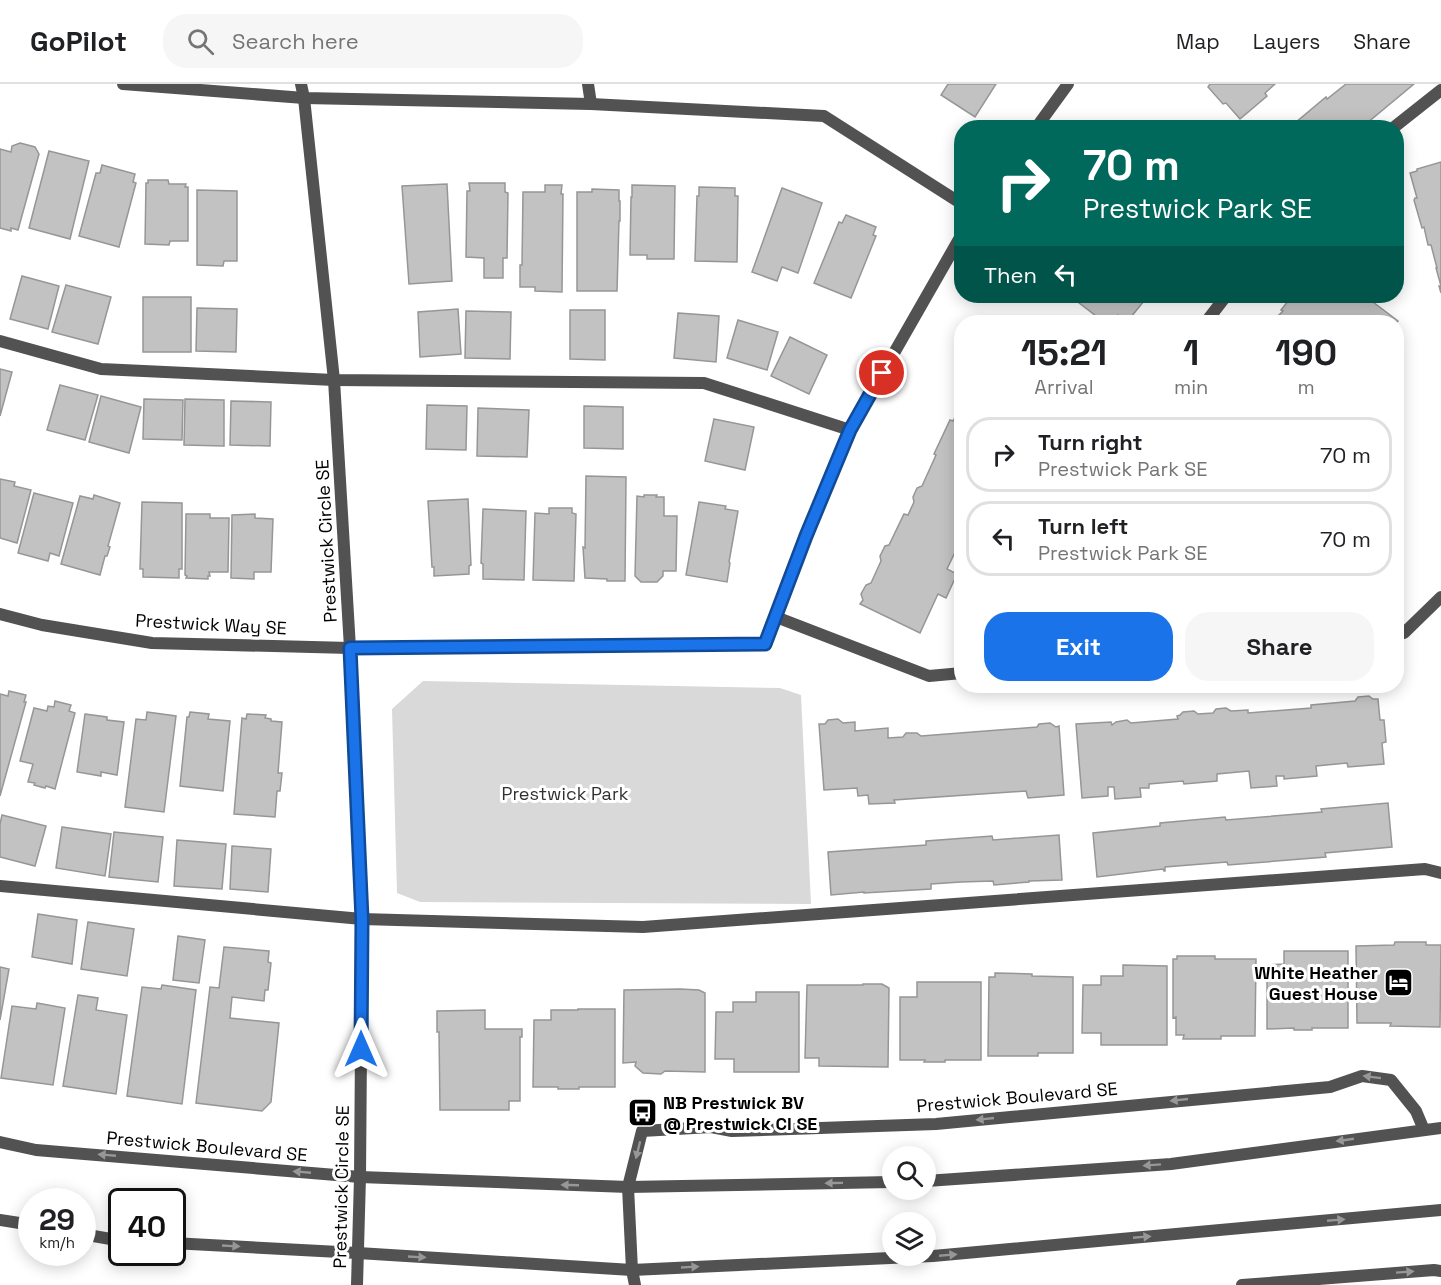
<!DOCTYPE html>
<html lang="en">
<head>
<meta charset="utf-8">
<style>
	body { margin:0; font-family:"Space Grotesk",sans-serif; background:#f6f6f6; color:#202124; height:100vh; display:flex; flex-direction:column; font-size:22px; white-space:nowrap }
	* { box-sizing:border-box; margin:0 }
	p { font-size:20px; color:#757577 }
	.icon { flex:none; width:33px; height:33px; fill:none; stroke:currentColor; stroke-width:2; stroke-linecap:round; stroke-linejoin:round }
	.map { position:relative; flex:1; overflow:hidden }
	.sheet { position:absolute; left:954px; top:231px; width:450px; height:378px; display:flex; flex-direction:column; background:#fff; border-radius:24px; box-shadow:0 3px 15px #0003 }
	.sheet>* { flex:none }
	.banner { position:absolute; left:954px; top:36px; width:450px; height:183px; border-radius:24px; box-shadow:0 3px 15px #0003; background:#00695c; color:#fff; overflow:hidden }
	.tools { position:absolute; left:882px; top:1062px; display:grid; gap:12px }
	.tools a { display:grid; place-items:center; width:54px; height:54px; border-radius:50%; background:#fff; box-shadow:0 3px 15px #0003; font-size:30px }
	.speed { position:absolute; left:18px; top:1104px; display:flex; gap:12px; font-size:30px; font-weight:700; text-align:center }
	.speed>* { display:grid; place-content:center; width:78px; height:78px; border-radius:50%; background:#fff; box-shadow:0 3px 15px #0003; line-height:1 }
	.speed small { font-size:15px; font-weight:400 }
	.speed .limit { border:3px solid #111; border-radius:9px; background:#fff; color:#111 }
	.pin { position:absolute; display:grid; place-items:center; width:51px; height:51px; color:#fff; margin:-26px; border:3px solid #fff; border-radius:50%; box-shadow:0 2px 6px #0007 }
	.me { position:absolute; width:66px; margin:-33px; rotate:0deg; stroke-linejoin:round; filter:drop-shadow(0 0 4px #0008) }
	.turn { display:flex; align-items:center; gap:21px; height:126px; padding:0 30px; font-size:27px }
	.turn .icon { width:78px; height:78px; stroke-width:2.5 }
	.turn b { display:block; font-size:42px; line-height:51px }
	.then { display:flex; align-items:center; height:57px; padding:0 30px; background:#0003; gap:12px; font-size:22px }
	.eta { display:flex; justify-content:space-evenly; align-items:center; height:102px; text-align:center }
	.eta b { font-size:36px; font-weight:700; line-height:42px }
	.action { display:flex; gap:12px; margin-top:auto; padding:12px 30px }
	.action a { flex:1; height:69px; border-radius:24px; background:#1a73e8; color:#fff; font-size:24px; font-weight:700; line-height:69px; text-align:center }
	.action a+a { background:#f6f6f6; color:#202124 }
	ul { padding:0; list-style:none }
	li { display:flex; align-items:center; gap:18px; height:75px; margin:0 12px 9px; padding:0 18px; border:3px solid #e0e0e0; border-radius:24px }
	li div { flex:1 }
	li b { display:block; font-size:22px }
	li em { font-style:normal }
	header { display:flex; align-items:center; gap:36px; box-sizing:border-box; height:84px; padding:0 30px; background:#fff; border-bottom:2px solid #e0e0e0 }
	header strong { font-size:28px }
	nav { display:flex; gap:33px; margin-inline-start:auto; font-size:21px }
	.search { width:420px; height:54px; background:#f6f6f6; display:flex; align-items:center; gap:15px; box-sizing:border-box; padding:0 21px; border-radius:24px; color:#757577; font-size:22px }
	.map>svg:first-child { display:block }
	.green { fill:#d9d9d9 }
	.building { fill:#c2c2c2; stroke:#969696; stroke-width:1.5 }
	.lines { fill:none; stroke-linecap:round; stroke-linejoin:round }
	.service { stroke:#525252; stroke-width:12 }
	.minor { stroke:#525252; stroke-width:12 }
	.tertiary { stroke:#525252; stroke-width:12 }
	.oneway { fill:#979797 }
	.route-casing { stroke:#114b97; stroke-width:15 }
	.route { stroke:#1a73e8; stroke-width:10 }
	.labels { text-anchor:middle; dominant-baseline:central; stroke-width:6; stroke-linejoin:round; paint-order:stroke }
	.street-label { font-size:18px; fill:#000; stroke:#fff }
	.park-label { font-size:18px; fill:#303030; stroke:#fff }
	.poi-label { font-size:18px; font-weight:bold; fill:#000; stroke:#fff; text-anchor:end }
</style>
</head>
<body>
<header>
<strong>GoPilot</strong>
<div class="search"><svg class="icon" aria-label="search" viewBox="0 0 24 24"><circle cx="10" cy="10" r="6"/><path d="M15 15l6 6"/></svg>Search here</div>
<nav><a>Map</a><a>Layers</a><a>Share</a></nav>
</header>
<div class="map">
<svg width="1441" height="1201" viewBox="0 0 1441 1201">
	<rect width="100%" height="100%" fill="#fff"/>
	<path class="green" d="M 423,597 L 780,604 L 801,611 L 811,820 L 420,818 L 397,809 L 392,625 Z"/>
	<g class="building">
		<path d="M 948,0 L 996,0 L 975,33 L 941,11 Z"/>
		<path d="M 1210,0 L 1275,0 L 1265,9 L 1267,12 L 1240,35 L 1226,19 L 1223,20 L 1208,3 Z"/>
		<path d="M 1346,0 L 1414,0 L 1361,44 L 1289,44 L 1326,13 L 1327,15 Z"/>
		<path d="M 20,59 L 35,63 L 39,70 L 18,146 L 11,144 L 11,147 L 0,144 L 0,65 L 11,68 L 12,62 Z"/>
		<path d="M 49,67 L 89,77 L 70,155 L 29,144 Z"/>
		<path d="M 1441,78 L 1441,209 L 1439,202 L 1441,202 L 1436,184 L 1437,184 L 1431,161 L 1428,161 L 1424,143 L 1422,144 L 1414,116 L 1415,114 L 1417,114 L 1410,89 L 1417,87 L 1417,85 Z"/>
		<path d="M 102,81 L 135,90 L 133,98 L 136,99 L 119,163 L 79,152 L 96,89 L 100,89 Z"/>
		<path d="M 148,96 L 168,96 L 169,100 L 186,100 L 185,103 L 188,103 L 188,157 L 170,157 L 169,161 L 145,160 L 146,99 L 148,99 Z"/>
		<path d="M 469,99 L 505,99 L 505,108 L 508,109 L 507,174 L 503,174 L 503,194 L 484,194 L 484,174 L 466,173 L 467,107 L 470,107 Z"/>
		<path d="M 447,100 L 452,197 L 409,200 L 402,102 Z"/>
		<path d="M 545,101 L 562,101 L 561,110 L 563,110 L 562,208 L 535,207 L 535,203 L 520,203 L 520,181 L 522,181 L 523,108 L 545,108 Z"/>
		<path d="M 632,101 L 675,102 L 674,175 L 647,175 L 647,171 L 630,171 L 631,113 L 632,113 Z"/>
		<path d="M 699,103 L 735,104 L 735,112 L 738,112 L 737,178 L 695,177 L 697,112 L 699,112 Z"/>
		<path d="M 782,104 L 822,119 L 798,189 L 782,183 L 777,197 L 752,188 Z"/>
		<path d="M 592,105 L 619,106 L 619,117 L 620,117 L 620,137 L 619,137 L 617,207 L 577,207 L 577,108 L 592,108 Z"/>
		<path d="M 197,106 L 237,107 L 237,177 L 224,177 L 223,182 L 197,181 Z"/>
		<path d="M 846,131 L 876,143 L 873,151 L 876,152 L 851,214 L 814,199 L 839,138 L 842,139 Z"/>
		<path d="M 22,192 L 59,202 L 48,245 L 10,235 Z"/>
		<path d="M 66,201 L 111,213 L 98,260 L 52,248 Z"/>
		<path d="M 1070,212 L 1148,212 L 1127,238 L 1118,231 L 1113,238 L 1104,238 Z"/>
		<path d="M 1292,212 L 1365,212 L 1398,237 L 1396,239 L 1282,238 L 1276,234 L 1283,227 L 1281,226 Z"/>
		<rect x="143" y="213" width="48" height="55"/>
		<path d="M 197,224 L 237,225 L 236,268 L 196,267 Z"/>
		<path d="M 458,225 L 461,270 L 420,273 L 418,228 Z"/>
		<path d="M 570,226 L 605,226 L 605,276 L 570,275 Z"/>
		<path d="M 466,227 L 511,228 L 510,275 L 465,274 Z"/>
		<path d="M 678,229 L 719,232 L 716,278 L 674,274 Z"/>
		<path d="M 738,236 L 778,248 L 767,286 L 727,274 Z"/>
		<path d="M 790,253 L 827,271 L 809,310 L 771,292 Z"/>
		<path d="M 0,285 L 12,288 L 0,332 Z"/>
		<path d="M 60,301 L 98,311 L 85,356 L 47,346 Z"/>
		<path d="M 101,312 L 141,323 L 129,369 L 89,358 Z"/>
		<path d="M 962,313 L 962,459 L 960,458 L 947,485 L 957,490 L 946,514 L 938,510 L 920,549 L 860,520 L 863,516 L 861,510 L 866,501 L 871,499 L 881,477 L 880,472 L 885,462 L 889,461 L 904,430 L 908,431 L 914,418 L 913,413 L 917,404 L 922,402 L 936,371 L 934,370 L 950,336 L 953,337 L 960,325 L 958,320 Z"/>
		<path d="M 144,315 L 183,316 L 182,356 L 143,355 Z"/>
		<path d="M 185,315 L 224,316 L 224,362 L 184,361 Z"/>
		<path d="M 231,317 L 271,318 L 270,362 L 230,361 Z"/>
		<path d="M 427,321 L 467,322 L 466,366 L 426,365 Z"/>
		<path d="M 584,322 L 623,323 L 623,365 L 584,364 Z"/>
		<path d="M 478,324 L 529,326 L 527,373 L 477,372 Z"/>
		<path d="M 714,335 L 754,343 L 745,386 L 705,377 Z"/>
		<path d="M 586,392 L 626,393 L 625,497 L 607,497 L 607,495 L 585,494 L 583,463 L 585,464 Z"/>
		<path d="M 0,395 L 15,398 L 14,402 L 31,406 L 17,459 L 0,454 Z"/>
		<path d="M 34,409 L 73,419 L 59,472 L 50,469 L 48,477 L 18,469 Z"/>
		<path d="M 94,411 L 120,419 L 108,462 L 110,463 L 107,472 L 105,472 L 100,491 L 61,480 L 80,412 L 93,415 Z"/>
		<path d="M 644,411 L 657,411 L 656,413 L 664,413 L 664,432 L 677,432 L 676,487 L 663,487 L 663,492 L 657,498 L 641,498 L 635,492 L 637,412 L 644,413 Z"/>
		<path d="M 468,415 L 471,481 L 469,482 L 469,490 L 434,492 L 434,483 L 432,483 L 428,417 Z"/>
		<path d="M 142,418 L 182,419 L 182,485 L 179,485 L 179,494 L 143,493 L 143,485 L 140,485 Z"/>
		<path d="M 699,418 L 726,422 L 725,425 L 738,427 L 729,478 L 730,479 L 727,498 L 686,491 Z"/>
		<path d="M 549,424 L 572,424 L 572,429 L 576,430 L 574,497 L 533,496 L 535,429 L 549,430 Z"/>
		<path d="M 483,425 L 526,427 L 524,496 L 483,495 L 483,480 L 481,479 Z"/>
		<path d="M 186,430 L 210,430 L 210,434 L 229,434 L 228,488 L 209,488 L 210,492 L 208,492 L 208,495 L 186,494 L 187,492 L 185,491 Z"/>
		<path d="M 255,430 L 255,434 L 273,435 L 271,488 L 254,488 L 254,495 L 231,494 L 232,431 Z"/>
		<path d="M 9,607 L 26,611 L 24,618 L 26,618 L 0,712 L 0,610 L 8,612 Z"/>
		<path d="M 1369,612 L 1373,615 L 1378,615 L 1380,636 L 1384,636 L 1386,658 L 1382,659 L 1384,680 L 1348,683 L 1347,679 L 1316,682 L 1317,692 L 1284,695 L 1284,692 L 1276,692 L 1277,702 L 1251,704 L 1249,687 L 1217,690 L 1217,697 L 1184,700 L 1183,697 L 1149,700 L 1149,704 L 1140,704 L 1141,713 L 1115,715 L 1114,703 L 1108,703 L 1108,712 L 1082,714 L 1076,640 L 1111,638 L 1112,641 L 1116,638 L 1127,636 L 1131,639 L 1178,635 L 1177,632 L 1180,631 L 1183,628 L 1194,627 L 1198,630 L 1213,629 L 1216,625 L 1226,624 L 1231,627 L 1248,626 L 1248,629 L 1311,624 L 1311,621 L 1355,617 L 1358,613 Z"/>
		<path d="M 55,617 L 71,621 L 69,627 L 75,629 L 55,705 L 46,702 L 45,704 L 34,701 L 35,699 L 28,698 L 33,680 L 20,677 L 34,624 L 47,627 L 48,622 L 54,623 Z"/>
		<path d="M 147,628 L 176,632 L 164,728 L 125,723 L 136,635 L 146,636 Z"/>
		<path d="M 190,628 L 209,630 L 208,635 L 230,637 L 223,707 L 180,702 L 187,633 L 189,633 Z"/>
		<path d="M 85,630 L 107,633 L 107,636 L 124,638 L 117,691 L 101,688 L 101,692 L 77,688 Z"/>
		<path d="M 247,630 L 266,631 L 265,634 L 271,635 L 271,637 L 282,638 L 278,689 L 282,689 L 280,707 L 277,707 L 275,733 L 234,730 L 242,634 L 246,635 Z"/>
		<path d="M 838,635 L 843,639 L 855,638 L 855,647 L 888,644 L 888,654 L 903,653 L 906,649 L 917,649 L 921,652 L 1037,643 L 1039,640 L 1050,639 L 1056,643 L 1059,642 L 1064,711 L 1028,714 L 1026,707 L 894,716 L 895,719 L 869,720 L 868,711 L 858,712 L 857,704 L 824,706 L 819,640 L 825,640 L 828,636 Z"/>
		<path d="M 1388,719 L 1392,763 L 1325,769 L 1326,773 L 1228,781 L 1227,778 L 1165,783 L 1165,787 L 1164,787 L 1163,785 L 1097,793 L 1093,749 L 1160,742 L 1160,739 L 1225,733 L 1226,736 L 1322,728 L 1321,725 Z"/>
		<path d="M 2,731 L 46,742 L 35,782 L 0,773 L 0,740 Z"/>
		<path d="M 62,743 L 111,750 L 105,792 L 56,784 Z"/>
		<path d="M 114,748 L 163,753 L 158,798 L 109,793 Z"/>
		<path d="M 1059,751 L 1062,796 L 1029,797 L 1029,798 L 994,801 L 993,797 L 961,798 L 931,800 L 931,805 L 864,809 L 864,808 L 831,811 L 828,768 L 926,761 L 926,757 L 992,752 L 993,756 Z"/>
		<path d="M 177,756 L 226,760 L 222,805 L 174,802 Z"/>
		<path d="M 232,762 L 271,765 L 268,808 L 230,805 Z"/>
		<path d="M 38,830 L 77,836 L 72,880 L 32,873 Z"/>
		<path d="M 88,838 L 134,845 L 127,892 L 81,885 Z"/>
		<path d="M 178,852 L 205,856 L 199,899 L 173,896 Z"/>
		<path d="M 1395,858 L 1426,858 L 1426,861 L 1441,861 L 1440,943 L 1390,942 L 1391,939 L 1357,939 L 1356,862 L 1394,861 Z"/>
		<path d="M 224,863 L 269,867 L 268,878 L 271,879 L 268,906 L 265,906 L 264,917 L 232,913 L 230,934 L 279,939 L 271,1018 L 262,1027 L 196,1019 L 210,903 L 219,904 Z"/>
		<path d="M 1284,867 L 1348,867 L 1348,944 L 1312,944 L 1312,946 L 1294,946 L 1294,944 L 1267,945 L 1267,881 L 1284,880 Z"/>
		<path d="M 1177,872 L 1215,872 L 1215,875 L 1256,875 L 1255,952 L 1221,952 L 1221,955 L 1183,955 L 1184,951 L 1176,951 L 1176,933 L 1173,934 L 1173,875 L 1177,875 Z"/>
		<path d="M 1123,881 L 1167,882 L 1167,961 L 1101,961 L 1101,949 L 1082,949 L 1083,901 L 1101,901 L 1101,892 L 1123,892 Z"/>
		<path d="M 0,883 L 9,885 L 0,936 Z"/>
		<path d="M 995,889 L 1032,890 L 1032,892 L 1073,893 L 1073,969 L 1038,969 L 1038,972 L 988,972 L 989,893 L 995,893 Z"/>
		<path d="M 917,898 L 981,898 L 981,976 L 945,976 L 945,978 L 924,978 L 925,976 L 900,976 L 900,913 L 917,913 Z"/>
		<path d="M 863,900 L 882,900 L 889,904 L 888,983 L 819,982 L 819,974 L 805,974 L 807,901 L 863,901 Z"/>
		<path d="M 162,901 L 196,906 L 182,1020 L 127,1012 L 142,903 L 161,905 Z"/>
		<path d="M 680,905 L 699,906 L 705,909 L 705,988 L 665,987 L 661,990 L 643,989 L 635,982 L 636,978 L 623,979 L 624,906 Z"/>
		<path d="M 756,908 L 799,908 L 799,988 L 734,988 L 734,975 L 715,975 L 716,928 L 733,928 L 733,918 L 756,918 Z"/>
		<path d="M 78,911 L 98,914 L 96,926 L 127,931 L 116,1010 L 63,1002 Z"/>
		<path d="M 37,919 L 65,924 L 53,1001 L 1,994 L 12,922 L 36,925 Z"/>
		<path d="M 578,925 L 615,925 L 615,1003 L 579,1003 L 579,1005 L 558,1005 L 558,1003 L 533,1003 L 534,936 L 551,936 L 551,926 L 578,926 Z"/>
		<path d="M 485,926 L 485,945 L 522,945 L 522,953 L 520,953 L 520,1017 L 509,1017 L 509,1026 L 440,1026 L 439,948 L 437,948 L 437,927 Z"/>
	</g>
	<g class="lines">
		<g class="service">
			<path d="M 588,0 L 591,20"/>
			<path d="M 1393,44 L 1441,6"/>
			<path d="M 1206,238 L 1226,212"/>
			<path d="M 0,257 L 101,285 L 334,296 L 704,299 L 850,346"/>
			<path d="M 776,533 L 929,592 L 962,589"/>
			<path d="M 1396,550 L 1404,549 L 1441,513"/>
			<path d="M 0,802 L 362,835 L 643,843 L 1425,785 L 1441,789"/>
			<path d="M 635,1201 L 632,1186 L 628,1103 L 642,1047 L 711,1043 L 732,1047 L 936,1040 L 1330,1003 L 1362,992 L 1391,996 L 1416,1027 L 1424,1046"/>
			<path d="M 1242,1201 L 1434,1186 L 1441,1187"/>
		</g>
		<g class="minor">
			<path d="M 123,0 L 304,14 L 591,20 L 824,32 L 962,120"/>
			<path d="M 1036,44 L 1068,0"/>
			<path d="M 0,530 L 42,541 L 152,559 L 350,564 L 765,560 L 806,452 L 850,346 L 962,150"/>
			<path d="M 0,1058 L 36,1066 L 360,1093"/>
			<path d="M 0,1136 L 32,1141"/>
			<path d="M 82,1150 L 122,1157"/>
			<path d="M 172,1159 L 358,1169"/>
		</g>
		<g class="tertiary">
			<path d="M 301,0 L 304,14 L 334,296 L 350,564 L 362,835 L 360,1093 L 357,1201"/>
			<path d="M 360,1093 L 628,1103 L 892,1098"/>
			<path d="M 926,1097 L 1171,1080 L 1441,1044"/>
			<path d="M 358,1169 L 632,1186 L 933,1172 L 1441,1126"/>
		</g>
	</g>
	<defs><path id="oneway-solid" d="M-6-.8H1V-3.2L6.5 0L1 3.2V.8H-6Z" transform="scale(1.5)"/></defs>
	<g class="oneway">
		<use href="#oneway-solid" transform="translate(1372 993) rotate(-173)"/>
		<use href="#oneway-solid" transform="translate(1179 1016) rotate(174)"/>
		<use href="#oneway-solid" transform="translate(985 1035) rotate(174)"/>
		<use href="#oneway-solid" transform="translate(1345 1056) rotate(172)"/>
		<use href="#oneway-solid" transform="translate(638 1066) rotate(104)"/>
		<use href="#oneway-solid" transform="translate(107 1071) rotate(-175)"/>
		<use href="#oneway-solid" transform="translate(1152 1081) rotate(176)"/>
		<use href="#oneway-solid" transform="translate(302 1088) rotate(-175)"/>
		<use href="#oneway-solid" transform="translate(834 1099) rotate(179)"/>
		<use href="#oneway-solid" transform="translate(570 1101) rotate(-178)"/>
		<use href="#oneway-solid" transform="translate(1336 1136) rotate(-5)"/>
		<use href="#oneway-solid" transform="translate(1142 1153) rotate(-5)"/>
		<use href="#oneway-solid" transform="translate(231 1162) rotate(3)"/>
		<use href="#oneway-solid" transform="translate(948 1171) rotate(-5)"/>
		<use href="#oneway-solid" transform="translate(417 1173) rotate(3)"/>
		<use href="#oneway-solid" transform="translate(690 1183) rotate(-3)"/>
		<use href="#oneway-solid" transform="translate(1405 1188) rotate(-4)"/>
	</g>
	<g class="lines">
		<defs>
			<path id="route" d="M 361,965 L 362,835 L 350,564 L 765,560 L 806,452 L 850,346 L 882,289"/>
		</defs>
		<use href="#route" class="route-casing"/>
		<use href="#route" class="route"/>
	</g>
	<defs>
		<symbol id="hotel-square" viewBox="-11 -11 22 22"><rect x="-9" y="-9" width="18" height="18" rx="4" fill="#000" stroke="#fff"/><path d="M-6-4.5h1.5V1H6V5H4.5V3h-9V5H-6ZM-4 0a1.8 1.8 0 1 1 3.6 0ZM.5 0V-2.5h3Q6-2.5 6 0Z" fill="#fff"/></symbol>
		<symbol id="bus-square" viewBox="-11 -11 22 22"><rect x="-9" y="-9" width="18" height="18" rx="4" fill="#000" stroke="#fff"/><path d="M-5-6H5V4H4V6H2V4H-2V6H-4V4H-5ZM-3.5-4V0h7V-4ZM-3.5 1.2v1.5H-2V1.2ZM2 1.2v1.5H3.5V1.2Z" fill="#fff"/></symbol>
	</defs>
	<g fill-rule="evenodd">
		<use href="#hotel-square" x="1382" y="882" width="33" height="33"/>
		<use href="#bus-square" x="626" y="1012" width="33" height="33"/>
	</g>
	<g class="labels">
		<g class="street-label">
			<text transform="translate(326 457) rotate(-93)">Prestwick Circle SE</text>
			<text transform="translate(211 540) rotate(3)">Prestwick Way SE</text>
			<text transform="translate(1017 1013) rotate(-5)">Prestwick Boulevard SE</text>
			<text transform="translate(207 1062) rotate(5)">Prestwick Boulevard SE</text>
			<text transform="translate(341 1103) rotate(-89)">Prestwick Circle SE</text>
		</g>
		<g class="park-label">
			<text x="565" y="709">Prestwick Park</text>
		</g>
		<g class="poi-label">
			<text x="1378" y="888">White Heather<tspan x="1378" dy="21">Guest House</tspan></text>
			<text x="663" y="1018" text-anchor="start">NB Prestwick BV<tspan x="663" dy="21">@ Prestwick CI SE</tspan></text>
		</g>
	</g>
</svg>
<div class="tools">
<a><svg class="icon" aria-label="search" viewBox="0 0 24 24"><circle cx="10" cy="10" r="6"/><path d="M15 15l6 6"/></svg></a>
<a><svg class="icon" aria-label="layers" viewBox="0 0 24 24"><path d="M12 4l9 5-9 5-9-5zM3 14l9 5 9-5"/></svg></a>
</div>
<div class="speed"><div>29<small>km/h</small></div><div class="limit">40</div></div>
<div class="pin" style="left:882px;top:289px;background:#d93025"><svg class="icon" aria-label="arrive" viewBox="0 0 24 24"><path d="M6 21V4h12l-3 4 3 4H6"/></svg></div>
<svg class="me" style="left:361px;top:965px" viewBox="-20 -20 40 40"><path d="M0-17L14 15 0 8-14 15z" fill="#1a73e8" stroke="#fff" stroke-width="4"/></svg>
<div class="banner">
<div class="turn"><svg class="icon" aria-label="right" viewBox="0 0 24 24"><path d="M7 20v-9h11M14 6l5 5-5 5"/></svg><div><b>70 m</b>Prestwick Park SE</div></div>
<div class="then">Then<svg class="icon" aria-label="left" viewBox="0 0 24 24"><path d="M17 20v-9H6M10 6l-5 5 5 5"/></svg></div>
</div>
<section class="sheet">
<div class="eta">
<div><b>15:21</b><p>Arrival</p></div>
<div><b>1</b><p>min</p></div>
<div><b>190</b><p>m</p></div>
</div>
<ul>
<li><svg class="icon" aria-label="right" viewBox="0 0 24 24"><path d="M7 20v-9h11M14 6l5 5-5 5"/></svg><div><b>Turn right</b><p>Prestwick Park SE</p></div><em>70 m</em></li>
<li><svg class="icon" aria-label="left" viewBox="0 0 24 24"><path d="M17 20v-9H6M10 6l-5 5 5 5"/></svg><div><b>Turn left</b><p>Prestwick Park SE</p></div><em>70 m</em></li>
</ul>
<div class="action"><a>Exit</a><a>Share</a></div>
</section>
</div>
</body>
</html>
